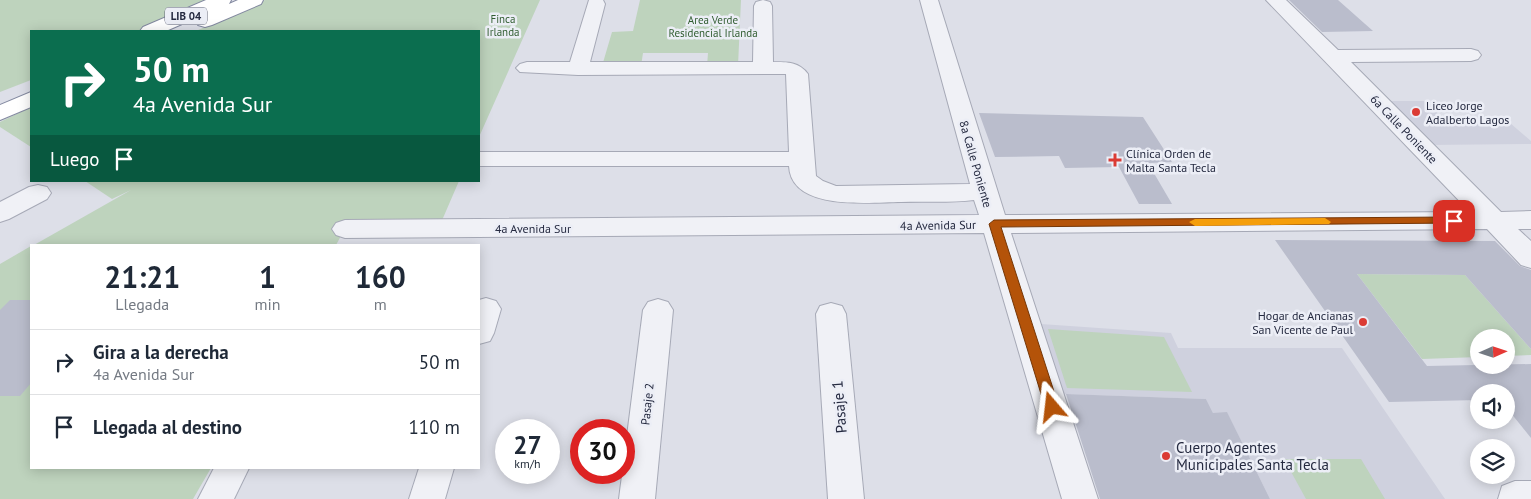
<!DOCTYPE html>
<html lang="es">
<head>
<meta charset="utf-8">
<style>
	body { margin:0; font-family:"PT Sans",sans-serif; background:#f6f6f7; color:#1f2937; height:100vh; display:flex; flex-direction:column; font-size:19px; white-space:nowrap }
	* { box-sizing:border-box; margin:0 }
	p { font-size:16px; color:#747a83 }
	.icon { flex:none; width:28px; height:28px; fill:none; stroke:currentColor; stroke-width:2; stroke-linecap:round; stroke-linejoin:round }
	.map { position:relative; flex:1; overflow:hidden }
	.sheet { position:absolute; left:30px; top:244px; width:450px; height:225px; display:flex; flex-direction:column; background:#fff; border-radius:0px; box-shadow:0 2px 12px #0003 }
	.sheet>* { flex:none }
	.top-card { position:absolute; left:30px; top:30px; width:450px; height:152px; border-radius:0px; box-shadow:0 2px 12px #0003; background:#0b6e4f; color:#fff; overflow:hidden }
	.needle { width:32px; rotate:87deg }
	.controls { position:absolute; left:1470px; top:329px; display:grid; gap:10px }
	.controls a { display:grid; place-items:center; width:45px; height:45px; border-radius:50%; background:#fff; box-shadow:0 2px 12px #0003; font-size:25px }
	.speed { position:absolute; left:495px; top:419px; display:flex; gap:10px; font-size:25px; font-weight:700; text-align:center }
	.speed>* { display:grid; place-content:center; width:65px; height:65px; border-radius:50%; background:#fff; box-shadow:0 2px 12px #0003; line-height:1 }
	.speed small { font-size:12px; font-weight:400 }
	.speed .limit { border:8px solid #d22; background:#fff; color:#111 }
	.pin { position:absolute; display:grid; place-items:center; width:42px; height:42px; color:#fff; margin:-21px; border-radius:10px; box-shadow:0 2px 8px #0006 }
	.me { position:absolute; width:55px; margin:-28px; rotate:343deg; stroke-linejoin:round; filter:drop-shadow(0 0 4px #0008) }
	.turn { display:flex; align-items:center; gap:18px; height:105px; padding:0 20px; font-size:22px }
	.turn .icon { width:65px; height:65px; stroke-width:2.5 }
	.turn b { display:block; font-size:35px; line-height:42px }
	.then { display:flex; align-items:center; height:48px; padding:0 20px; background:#0003; gap:10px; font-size:19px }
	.eta { display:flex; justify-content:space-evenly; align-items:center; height:85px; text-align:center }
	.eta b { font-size:30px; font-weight:700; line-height:35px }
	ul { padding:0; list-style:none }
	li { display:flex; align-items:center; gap:15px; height:65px; padding:0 20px; border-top:1px solid #e0e1e3 }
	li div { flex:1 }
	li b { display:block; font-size:19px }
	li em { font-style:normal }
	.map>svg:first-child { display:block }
	.built { fill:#cfd1de }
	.green { fill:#bed3bd }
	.building { fill:#babdcc }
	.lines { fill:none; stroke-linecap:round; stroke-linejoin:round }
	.minor-casing { stroke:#a6a9b6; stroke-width:2 }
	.highway-casing { stroke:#8389a0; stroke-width:2 }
	.minor { fill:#f0f1f6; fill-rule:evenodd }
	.highway { fill:#fff; fill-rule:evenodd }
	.route { fill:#b45309; stroke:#753606 }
	.slow { fill:#f59e0b }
	.poi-dot { fill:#db3b34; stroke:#eceef6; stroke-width:2 }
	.labels { text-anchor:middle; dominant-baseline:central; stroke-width:5; stroke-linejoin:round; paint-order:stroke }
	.shield { fill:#eceef6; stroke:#616577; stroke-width:1 }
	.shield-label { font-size:11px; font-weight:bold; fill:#252a40 }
	.far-park-label { font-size:11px; fill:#315d31; stroke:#eceef6 }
	.poi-label { font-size:12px; fill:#252a40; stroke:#eceef6; text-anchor:start }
	.street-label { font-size:12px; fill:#252a40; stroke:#eceef6 }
	.near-street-label { font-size:15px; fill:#252a40; stroke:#eceef6 }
	.near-poi-label { font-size:15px; fill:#252a40; stroke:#eceef6; text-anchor:start }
</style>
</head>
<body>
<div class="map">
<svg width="1531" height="499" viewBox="0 0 1531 499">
	<rect width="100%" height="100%" fill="#dddfe8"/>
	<g class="built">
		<path d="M 1384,101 L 1424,101 L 1448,123 L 1510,123 L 1531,141 L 1531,144 L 1428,145 Z"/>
		<path d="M 1041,324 L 1171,333 L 1178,348 L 1342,348 L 1445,499 L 1270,499 L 1227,413 L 1213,413 L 1206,399 L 1063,394 Z"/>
	</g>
	<g class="green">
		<path d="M 0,0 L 216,0 L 144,31 L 31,31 L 31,80 L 0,92 Z"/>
		<path d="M 265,0 L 540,0 L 479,137 L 479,31 L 196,31 Z"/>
		<path d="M 640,0 L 741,0 L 738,66 L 707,66 L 708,53 L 643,53 L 641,66 L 602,66 L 612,32 L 633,31 Z"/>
		<path d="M 31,107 L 31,147 L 0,127 L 0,122 Z"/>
		<path d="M 85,181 L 459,181 L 440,225 L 348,223 L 336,245 L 34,245 L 131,190 L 112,199 Z"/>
		<path d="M 31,246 L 31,468 L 211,468 L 193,499 L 0,499 L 0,264 Z"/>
		<path d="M 1357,274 L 1465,275 L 1531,349 L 1531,355 L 1506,356 L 1506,338 L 1479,338 L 1479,357 L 1422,359 Z"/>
		<path d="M 1048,329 L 1164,337 L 1192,392 L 1067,388 Z"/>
		<path d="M 1284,459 L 1361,459 L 1385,499 L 1306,499 Z"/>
	</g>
	<g class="building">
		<path d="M 1289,0 L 1338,0 L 1373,31 L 1322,32 Z"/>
		<path d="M 979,113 L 1143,117 L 1172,162 L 1148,163 L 1172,204 L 1139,204 L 1119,167 L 1065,168 L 1059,156 L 995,157 Z"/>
		<path d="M 1275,240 L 1495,241 L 1520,266 L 1531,270 L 1531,349 L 1465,275 L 1357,274 L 1427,366 L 1531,364 L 1531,438 L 1506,407 L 1506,392 L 1479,392 L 1479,400 L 1389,402 Z"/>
		<path d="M 10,300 L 31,300 L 31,383 L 20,396 L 0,396 L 0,310 Z"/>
		<path d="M 1066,394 L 1206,399 L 1213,413 L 1227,412 L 1270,499 L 1100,499 Z"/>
	</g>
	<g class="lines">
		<defs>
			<g id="minor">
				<path d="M 589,0 L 603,0 L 605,4 L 590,62 L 753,62 L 754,6 L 756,2 L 763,0 L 770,2 L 772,6 L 773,62 C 788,62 799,62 808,74 L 816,176 L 823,181 L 836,186 L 970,184 L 920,0 L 938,0 L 1005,215 L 1470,212 L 1266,0 L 1286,0 L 1338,50 L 1471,49 L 1478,51 L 1481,55 L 1478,59 L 1471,61 L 1351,62 L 1501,212 L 1531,211 L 1531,229 L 1518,229 L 1531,241 L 1531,268 L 1521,265 L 1487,229 L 1011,233 L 1098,499 L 1062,499 L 984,233 L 345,238 L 336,235 L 332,229 L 336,223 L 345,220 L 979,215 L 974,200 C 950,203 925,201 901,202 C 871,202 791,212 789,166 L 479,166 L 479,152 L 789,152 L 786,74 L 578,75 L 520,72 L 516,68 L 520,64 L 527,62 L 570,62 Z"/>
				<path d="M 38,185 L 47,187 L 51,193 L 47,199 L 9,219 L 0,222 L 0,202 L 29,187 Z"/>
				<path d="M 486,298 L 496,301 L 501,309 L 494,333 L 490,341 L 479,344 L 479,300 Z"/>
				<path d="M 658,299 L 668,302 L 673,310 L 655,499 L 619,499 L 643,310 L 648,302 Z"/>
				<path d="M 831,303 L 842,306 L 846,314 L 864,499 L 828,499 L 816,314 L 820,306 Z"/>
				<path d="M 214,468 L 249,468 L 234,499 L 198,499 Z"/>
				<path d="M 419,468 L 454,468 L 445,499 L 409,499 Z"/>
				<path d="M 1515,481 L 1531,481 L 1531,499 L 1498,499 L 1502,486 Z"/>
			</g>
			<g id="highway">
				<path d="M 206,0 L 231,0 L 229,4 L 238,0 L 263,0 L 261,4 L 212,25 L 205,27 L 198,25 L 195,21 L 198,17 L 166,31 L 140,31 L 143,27 Z"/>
				<path d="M 31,92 L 31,107 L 0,120 L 0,105 Z"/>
			</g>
		</defs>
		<use href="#minor" class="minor-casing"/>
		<use href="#highway" class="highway-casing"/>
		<use href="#minor" class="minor"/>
		<use href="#highway" class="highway"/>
	</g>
	<path class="route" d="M 1454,217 L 1459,221 L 1458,223 L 1001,227 L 1059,407 L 1057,411 L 1052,413 L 1047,411 L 1045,407 L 989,224 L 994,220 Z"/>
	<path class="slow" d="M 1325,218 L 1331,222 L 1329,224 L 1195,226 L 1189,222 L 1195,219 Z"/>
	<g class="poi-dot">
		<circle cx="1416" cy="112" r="5"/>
		<path d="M1112.5 152.5h5v5h5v5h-5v5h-5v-5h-5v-5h5z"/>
		<circle cx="1363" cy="322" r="5"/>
		<circle cx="1166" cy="456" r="5"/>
	</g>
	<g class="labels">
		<rect class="shield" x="165" y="7.5" width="42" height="17" rx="4"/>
		<g class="shield-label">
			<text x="186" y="16">LIB 04</text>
		</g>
		<g class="far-park-label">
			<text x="503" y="19">Finca<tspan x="503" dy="13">Irlanda</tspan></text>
			<text x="713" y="20">Area Verde<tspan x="713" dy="13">Residencial Irlanda</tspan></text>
		</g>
		<g class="poi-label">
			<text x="1426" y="105">Liceo Jorge<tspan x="1426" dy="14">Adalberto Lagos</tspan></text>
			<text x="1126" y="153">Clínica Orden de<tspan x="1126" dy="14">Malta Santa Tecla</tspan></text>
			<text x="1353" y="315" text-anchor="end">Hogar de Ancianas<tspan x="1353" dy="14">San Vicente de Paul</tspan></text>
		</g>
		<g class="street-label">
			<text transform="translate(1404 129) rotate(46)">6a Calle Poniente</text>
			<text transform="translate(976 164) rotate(74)">8a Calle Poniente</text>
			<text transform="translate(938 225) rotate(-1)">4a Avenida Sur</text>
			<text x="533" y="228">4a Avenida Sur</text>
			<text transform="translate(647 404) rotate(-84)">Pasaje 2</text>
		</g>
		<g class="near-street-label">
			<text transform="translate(839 407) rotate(-95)">Pasaje 1</text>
		</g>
		<g class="near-poi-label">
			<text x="1176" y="447">Cuerpo Agentes<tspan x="1176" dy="17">Municipales Santa Tecla</tspan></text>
		</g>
	</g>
</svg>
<div class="controls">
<a><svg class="needle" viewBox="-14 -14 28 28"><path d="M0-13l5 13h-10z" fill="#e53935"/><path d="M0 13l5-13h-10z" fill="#747a83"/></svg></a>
<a><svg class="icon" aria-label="sound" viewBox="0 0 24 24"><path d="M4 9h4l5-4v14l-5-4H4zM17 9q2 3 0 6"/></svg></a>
<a><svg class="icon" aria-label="layers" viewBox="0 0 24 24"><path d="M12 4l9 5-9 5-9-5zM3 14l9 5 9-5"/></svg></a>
</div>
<div class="speed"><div>27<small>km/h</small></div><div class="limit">30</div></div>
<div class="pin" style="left:1454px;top:221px;background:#d93025"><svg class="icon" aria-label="arrive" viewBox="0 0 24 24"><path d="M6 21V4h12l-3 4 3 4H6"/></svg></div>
<svg class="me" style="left:1052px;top:407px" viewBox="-20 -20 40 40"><path d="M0-17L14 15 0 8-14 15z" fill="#b45309" stroke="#fff" stroke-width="4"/></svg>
<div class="top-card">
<div class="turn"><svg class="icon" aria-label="right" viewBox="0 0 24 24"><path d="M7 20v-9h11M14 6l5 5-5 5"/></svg><div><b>50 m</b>4a Avenida Sur</div></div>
<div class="then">Luego<svg class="icon" aria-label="arrive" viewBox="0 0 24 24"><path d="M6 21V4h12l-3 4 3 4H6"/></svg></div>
</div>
<section class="sheet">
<div class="eta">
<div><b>21:21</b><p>Llegada</p></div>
<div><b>1</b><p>min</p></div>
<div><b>160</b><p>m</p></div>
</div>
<ul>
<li><svg class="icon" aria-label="right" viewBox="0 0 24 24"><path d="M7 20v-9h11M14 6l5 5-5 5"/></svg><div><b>Gira a la derecha</b><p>4a Avenida Sur</p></div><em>50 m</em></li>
<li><svg class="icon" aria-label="arrive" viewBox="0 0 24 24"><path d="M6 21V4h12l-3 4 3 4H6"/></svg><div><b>Llegada al destino</b></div><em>110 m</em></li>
</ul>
</section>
</div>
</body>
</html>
